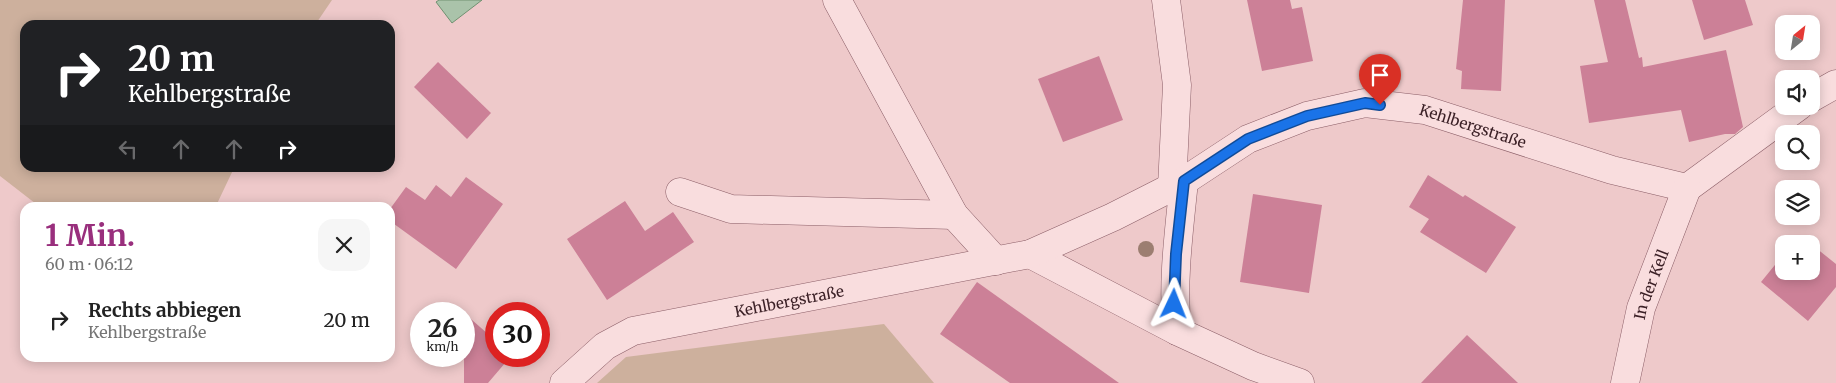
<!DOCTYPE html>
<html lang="de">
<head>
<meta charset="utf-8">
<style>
	body { margin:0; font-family:Merriweather,serif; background:#f6f6f6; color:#222; height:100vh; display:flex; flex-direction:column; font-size:19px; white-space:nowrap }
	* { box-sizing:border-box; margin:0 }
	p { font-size:16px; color:#767676 }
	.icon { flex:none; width:28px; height:28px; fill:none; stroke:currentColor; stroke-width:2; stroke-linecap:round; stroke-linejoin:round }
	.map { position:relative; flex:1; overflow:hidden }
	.sheet { position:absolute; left:20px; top:202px; width:375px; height:160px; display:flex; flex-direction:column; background:#fff; border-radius:15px; box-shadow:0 2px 12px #0003 }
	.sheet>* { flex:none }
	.banner { position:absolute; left:20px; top:20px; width:375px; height:152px; border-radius:15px; box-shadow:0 2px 12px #0003; background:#202124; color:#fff; overflow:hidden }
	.needle { width:32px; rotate:30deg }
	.fabs { position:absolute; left:1775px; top:15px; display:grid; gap:10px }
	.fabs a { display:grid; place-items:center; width:45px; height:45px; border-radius:10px; background:#fff; box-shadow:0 2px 12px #0003; font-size:25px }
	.speed { position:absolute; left:410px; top:302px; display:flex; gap:10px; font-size:25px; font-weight:700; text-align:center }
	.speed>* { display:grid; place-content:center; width:65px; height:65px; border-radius:50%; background:#fff; box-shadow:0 2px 12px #0003; line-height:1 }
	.speed small { font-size:12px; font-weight:400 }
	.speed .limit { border:8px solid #d22; background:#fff; color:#111 }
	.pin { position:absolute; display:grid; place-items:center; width:42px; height:42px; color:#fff; margin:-51px -21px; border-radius:50% 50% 50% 0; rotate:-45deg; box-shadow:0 0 5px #0007 }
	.pin .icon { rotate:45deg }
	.me { position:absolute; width:55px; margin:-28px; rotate:2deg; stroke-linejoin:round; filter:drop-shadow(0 0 4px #0008) }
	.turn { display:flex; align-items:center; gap:18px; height:105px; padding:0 25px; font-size:22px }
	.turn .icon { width:65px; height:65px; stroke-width:2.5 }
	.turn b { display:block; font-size:35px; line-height:42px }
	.lanes { display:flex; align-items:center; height:48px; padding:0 25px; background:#0003; justify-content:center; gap:25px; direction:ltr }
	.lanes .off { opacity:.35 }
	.round { display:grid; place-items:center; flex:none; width:52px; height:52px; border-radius:15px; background:#f6f6f6 }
	.headline { display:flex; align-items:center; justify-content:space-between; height:85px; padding:0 25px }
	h1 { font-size:30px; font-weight:700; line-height:38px; color:#992f7d }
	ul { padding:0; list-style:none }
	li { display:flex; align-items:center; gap:15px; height:65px; padding:0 25px }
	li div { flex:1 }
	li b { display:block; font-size:19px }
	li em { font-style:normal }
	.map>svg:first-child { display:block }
	.green { fill:#cdb09d }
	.water { fill:#aac3aa; stroke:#709171 }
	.building { fill:#cc8097 }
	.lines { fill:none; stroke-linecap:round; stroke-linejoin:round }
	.minor-casing { stroke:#8b5e67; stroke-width:29 }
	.minor { stroke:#f9ddde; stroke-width:28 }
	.tree { fill:#9c7e71 }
	.route-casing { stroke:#114b97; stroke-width:12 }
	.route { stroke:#1a73e8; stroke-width:9 }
	.labels { text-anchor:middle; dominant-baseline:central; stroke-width:4.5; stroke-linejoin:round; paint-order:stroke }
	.street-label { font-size:15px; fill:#3c2127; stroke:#f6d9d9 }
</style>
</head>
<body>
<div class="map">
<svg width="1836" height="383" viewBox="0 0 1836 383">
	<rect width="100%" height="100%" fill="#eec9ca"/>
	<g class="green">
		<path d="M 0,0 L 332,0 L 315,25 L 25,25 L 25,168 L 234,168 L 215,208 L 40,207 L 0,176 Z"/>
		<path d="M 884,324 L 934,383 L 597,383 L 626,357 Z"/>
	</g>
	<path class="water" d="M 439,0 L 482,0 L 452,23 L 436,2 Z"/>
	<g class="building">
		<path d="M 1247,0 L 1290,0 L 1292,9 L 1302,7 L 1313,61 L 1262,71 Z"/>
		<path d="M 1463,0 L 1505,0 L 1501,91 L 1461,89 L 1462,71 L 1456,69 Z"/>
		<path d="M 1594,0 L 1625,0 L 1639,58 L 1642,57 L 1643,67 L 1726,50 L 1743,127 L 1735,134 L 1725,134 L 1689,142 L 1681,110 L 1589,123 L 1580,66 L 1608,62 Z"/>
		<path d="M 1692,0 L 1745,0 L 1753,25 L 1704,40 Z"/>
		<path d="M 1099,56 L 1123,120 L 1063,142 L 1038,79 Z"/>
		<path d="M 438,62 L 491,113 L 467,139 L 414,87 Z"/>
		<path d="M 1428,175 L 1463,197 L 1465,195 L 1516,227 L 1486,273 L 1420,232 L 1429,219 L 1409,207 Z"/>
		<path d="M 466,177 L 503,204 L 456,269 L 390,221 L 390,209 L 406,187 L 425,200 L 436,185 L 451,197 Z"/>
		<path d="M 1253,194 L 1322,205 L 1309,293 L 1240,282 Z"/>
		<path d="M 625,201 L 645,231 L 673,212 L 694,242 L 607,300 L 567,239 Z"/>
		<path d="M 1811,244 L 1836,264 L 1836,287 L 1808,321 L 1761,282 L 1784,254 L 1784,271 L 1811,271 Z"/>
		<path d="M 977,282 L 1119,383 L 1010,383 L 940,334 Z"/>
		<path d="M 464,313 L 496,341 L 496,356 L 511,356 L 488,383 L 464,383 Z"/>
		<path d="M 1467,335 L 1518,383 L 1421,383 Z"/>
	</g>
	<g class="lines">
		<defs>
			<g id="minor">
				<path d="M 837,0 L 954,215 L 996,261"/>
				<path d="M 1166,0 L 1177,85 L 1172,187"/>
				<path d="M 1811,98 L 1836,84"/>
				<path d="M 680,192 L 731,209 L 954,215"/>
				<path d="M 1030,254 L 1177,331 L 1253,366 L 1300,383"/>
				<path d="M 1177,331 C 1172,281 1179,231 1184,181"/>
				<path id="s1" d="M 564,383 L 605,346 L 633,331 L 1030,254 L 1113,217 L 1184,181 L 1248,139 L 1307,116 L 1365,103 L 1425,110 L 1612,170 L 1687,188 L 1799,106"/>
				<path id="s2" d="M 1625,383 L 1641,308 L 1687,188"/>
			</g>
		</defs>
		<use href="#minor" class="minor-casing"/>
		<use href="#minor" class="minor"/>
	</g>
	<circle class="tree" cx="1146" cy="249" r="8"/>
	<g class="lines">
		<defs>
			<path id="route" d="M 1174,304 L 1176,254 L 1184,181 L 1248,139 L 1307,116 L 1365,103 L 1380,105"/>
		</defs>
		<use href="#route" class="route-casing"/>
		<use href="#route" class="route"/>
	</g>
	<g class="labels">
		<g class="street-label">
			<text stroke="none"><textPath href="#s1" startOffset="972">Kehlbergstraße</textPath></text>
			<text stroke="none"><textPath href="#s2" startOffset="102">In der Kell</textPath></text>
			<text stroke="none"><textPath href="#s1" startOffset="246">Kehlbergstraße</textPath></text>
		</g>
	</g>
</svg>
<div class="fabs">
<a><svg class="needle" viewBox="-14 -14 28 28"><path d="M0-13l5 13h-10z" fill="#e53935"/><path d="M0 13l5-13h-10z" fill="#767676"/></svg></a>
<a><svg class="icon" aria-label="sound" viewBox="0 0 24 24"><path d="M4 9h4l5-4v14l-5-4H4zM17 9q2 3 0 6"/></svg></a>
<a><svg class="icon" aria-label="search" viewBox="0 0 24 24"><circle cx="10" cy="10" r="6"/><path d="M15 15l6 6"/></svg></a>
<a><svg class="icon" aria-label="layers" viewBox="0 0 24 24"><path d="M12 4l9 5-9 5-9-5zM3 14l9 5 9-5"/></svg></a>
<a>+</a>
</div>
<div class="speed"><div>26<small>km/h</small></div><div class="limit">30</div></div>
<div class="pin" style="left:1380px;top:105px;background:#d93025"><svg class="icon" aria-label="arrive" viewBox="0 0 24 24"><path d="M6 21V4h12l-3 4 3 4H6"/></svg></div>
<svg class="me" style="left:1174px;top:304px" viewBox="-20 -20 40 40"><path d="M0-17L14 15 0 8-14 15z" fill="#1a73e8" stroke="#fff" stroke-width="4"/></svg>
<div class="banner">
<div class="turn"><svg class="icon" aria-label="right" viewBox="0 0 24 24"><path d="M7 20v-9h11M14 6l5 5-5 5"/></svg><div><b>20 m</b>Kehlbergstraße</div></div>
<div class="lanes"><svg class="icon off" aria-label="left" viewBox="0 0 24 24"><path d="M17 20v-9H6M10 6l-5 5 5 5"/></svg><svg class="icon off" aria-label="ahead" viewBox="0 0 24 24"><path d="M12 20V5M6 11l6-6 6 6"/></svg><svg class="icon off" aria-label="ahead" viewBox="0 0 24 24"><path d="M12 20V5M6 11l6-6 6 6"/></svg><svg class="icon" aria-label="right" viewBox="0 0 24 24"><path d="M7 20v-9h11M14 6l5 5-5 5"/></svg></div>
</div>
<section class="sheet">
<div class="headline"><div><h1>1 Min.</h1><p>60 m · 06:12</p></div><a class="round"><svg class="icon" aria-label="close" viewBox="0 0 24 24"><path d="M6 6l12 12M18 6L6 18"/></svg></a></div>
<ul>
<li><svg class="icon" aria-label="right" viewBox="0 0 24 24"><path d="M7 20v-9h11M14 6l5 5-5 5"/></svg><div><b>Rechts abbiegen</b><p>Kehlbergstraße</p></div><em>20 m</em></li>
</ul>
</section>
</div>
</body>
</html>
